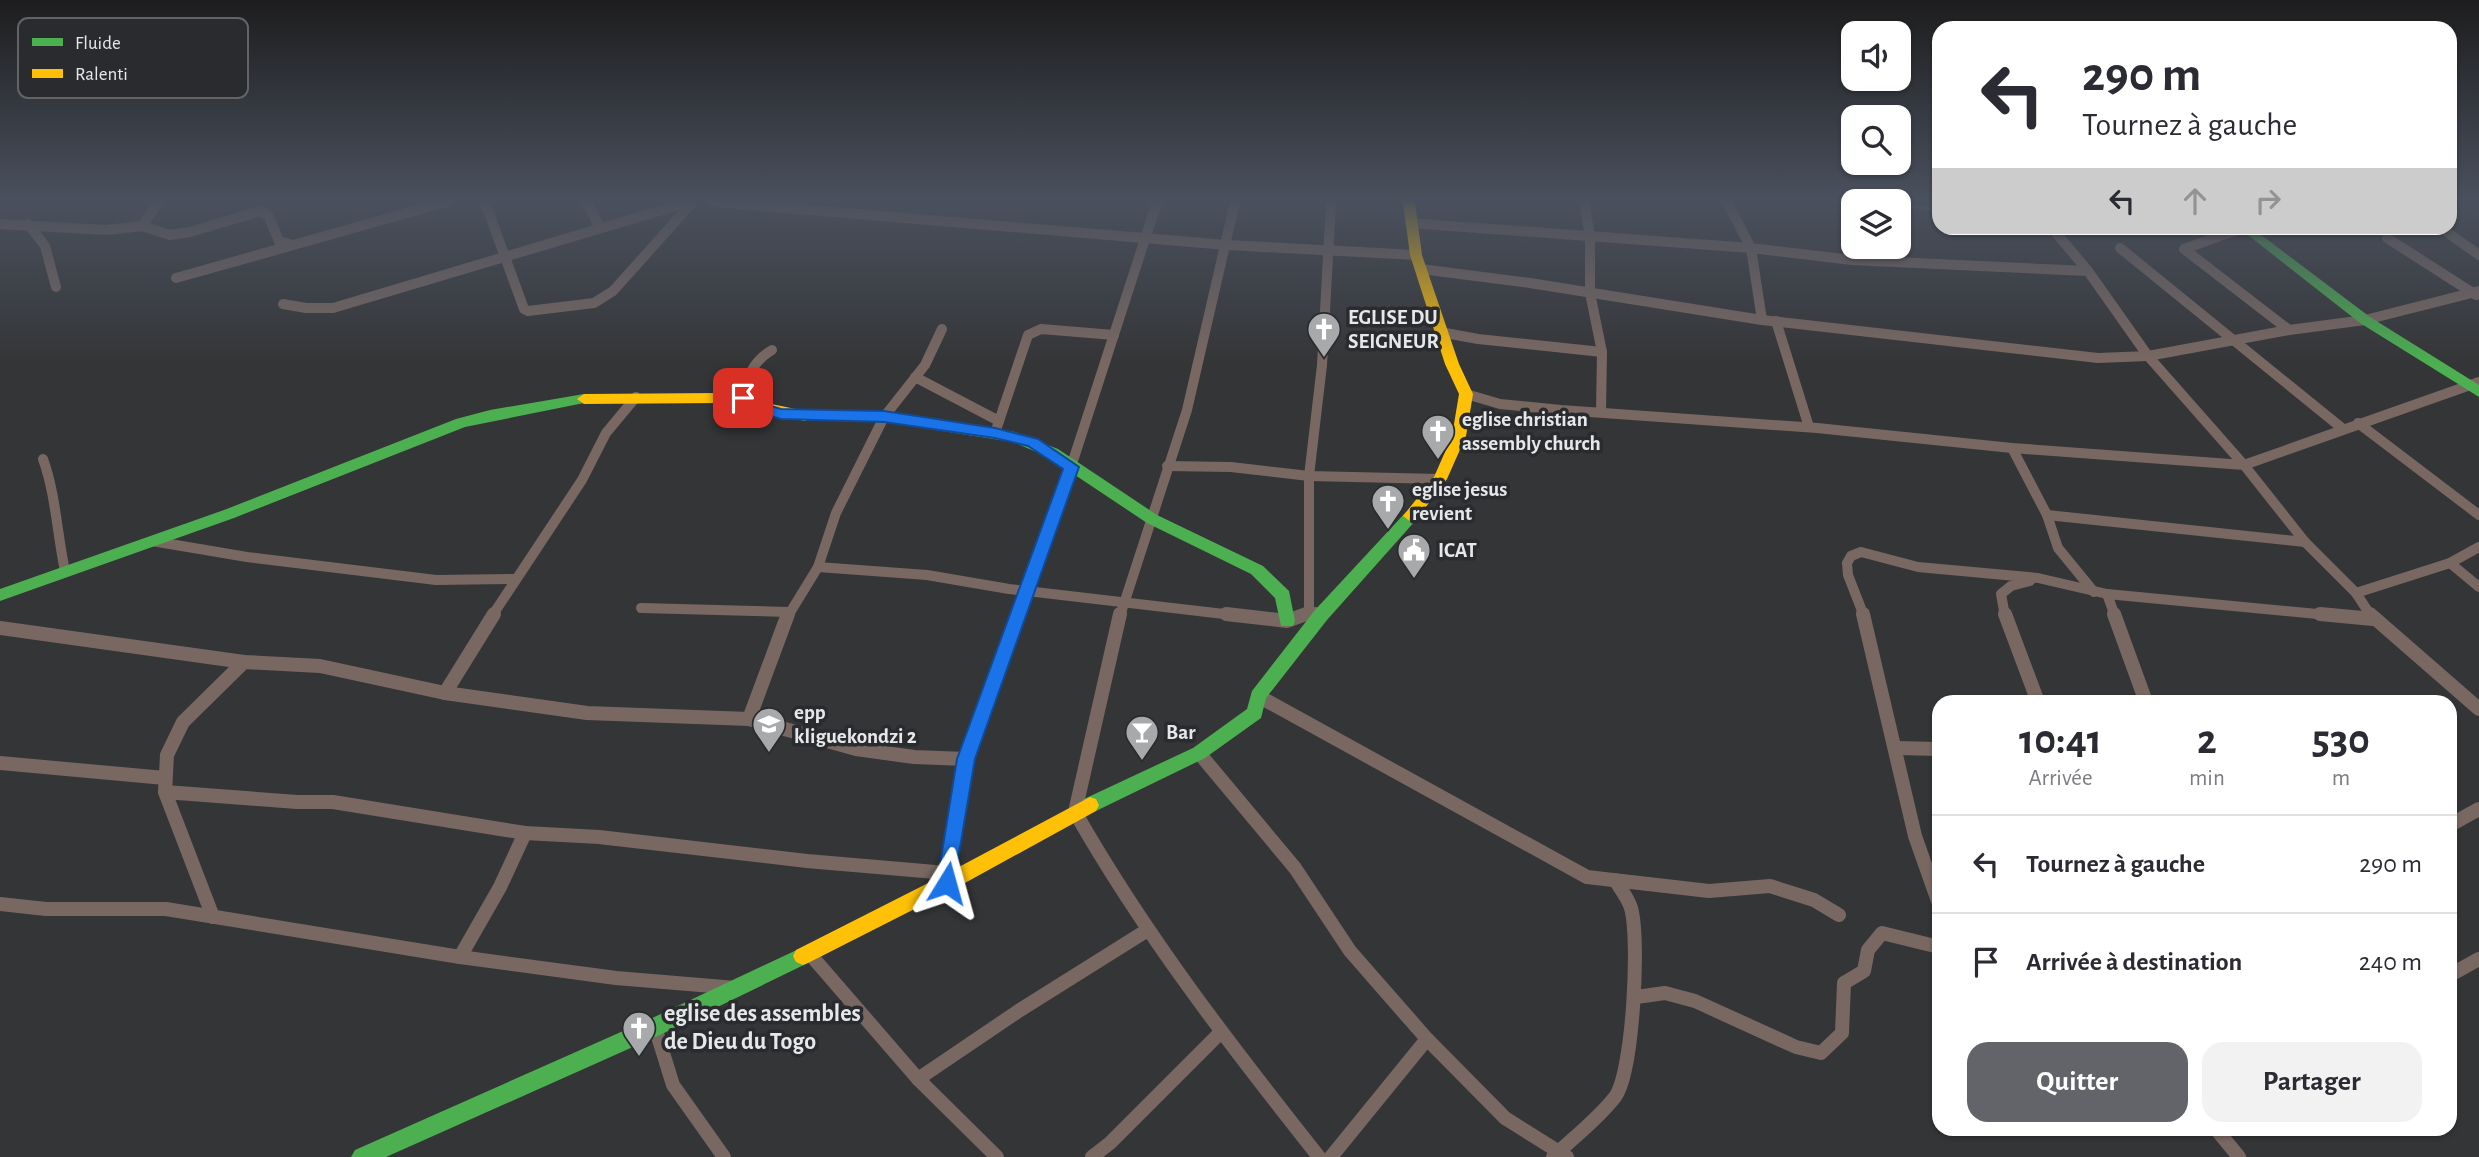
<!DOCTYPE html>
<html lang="fr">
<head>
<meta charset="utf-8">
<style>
	body { margin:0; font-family:"Alegreya Sans",sans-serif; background:#f2f2f3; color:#2b2b33; height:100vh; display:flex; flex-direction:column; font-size:26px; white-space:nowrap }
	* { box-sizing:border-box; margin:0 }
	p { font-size:23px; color:#7c7c81 }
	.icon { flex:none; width:38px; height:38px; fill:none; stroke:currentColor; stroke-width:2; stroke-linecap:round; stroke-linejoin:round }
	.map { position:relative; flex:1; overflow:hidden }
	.sheet { position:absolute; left:1932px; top:695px; width:525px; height:441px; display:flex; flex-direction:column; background:#fff; border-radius:21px; box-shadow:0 2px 5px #0004 }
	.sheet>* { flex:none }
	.top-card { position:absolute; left:1932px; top:21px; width:525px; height:214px; border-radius:21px; box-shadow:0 2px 5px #0004; background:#fff; color:#2b2b33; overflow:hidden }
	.fabs { position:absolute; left:1841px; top:21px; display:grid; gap:14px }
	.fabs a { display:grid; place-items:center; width:70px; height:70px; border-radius:14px; background:#fff; box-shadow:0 2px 5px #0004; font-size:35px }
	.pin { position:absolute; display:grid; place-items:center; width:60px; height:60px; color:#fff; margin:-30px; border-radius:14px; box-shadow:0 4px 10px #0006 }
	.me { position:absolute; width:77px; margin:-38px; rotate:8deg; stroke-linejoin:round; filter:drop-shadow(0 0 5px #0008) }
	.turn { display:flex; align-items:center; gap:24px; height:147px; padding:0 35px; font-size:32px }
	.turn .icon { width:91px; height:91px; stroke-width:2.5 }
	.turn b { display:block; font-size:49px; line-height:60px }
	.lanes { display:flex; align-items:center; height:66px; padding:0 35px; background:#0003; justify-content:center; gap:35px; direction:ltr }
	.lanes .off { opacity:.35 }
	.eta { display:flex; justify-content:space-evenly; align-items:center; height:119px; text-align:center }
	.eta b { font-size:42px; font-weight:700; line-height:49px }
	.action { display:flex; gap:14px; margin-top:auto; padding:14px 35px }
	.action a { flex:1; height:80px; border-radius:21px; background:#636469; color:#fff; font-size:28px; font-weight:700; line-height:80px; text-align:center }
	.action a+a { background:#f2f2f3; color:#2b2b33 }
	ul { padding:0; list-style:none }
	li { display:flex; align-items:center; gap:21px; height:98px; padding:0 35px; border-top:2px solid #e1e1e2 }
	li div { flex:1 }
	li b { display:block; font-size:26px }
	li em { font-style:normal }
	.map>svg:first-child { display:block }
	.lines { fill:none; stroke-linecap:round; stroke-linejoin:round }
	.stream { stroke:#4471ab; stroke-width:3.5 }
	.street-far1 { stroke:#796862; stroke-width:10 }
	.street { stroke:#796862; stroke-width:14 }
	.fast { fill:#4caf50; fill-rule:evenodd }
	.slow { fill:#ffc107; fill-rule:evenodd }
	.route { fill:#1a73e8; stroke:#114b97; stroke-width:2 }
	.labels { text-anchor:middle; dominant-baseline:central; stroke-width:7; stroke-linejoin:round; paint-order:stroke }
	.poi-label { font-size:21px; font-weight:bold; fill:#e6e7e9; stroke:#292b2e; text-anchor:start }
	.near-poi-label { font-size:24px; font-weight:bold; fill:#e6e7e9; stroke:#292b2e; text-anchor:start }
	.key { fill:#292b2e; stroke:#626366; stroke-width:2 }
	.key-label { font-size:19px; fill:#e6e7e9 }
</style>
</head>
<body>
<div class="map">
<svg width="2479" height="1157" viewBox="0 0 2479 1157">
	<rect width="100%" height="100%" fill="#343537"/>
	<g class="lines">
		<path class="stream" d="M 1904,202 L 1915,207 L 1939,210"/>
		<g class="street-far1">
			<path d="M 158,202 L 142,226 L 170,235 L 190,232 L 260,211 L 268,215 L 279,241 L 290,244"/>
			<path d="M 485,202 L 524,309 L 528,311 L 594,303 L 613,291 L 692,203"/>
			<path d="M 587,202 L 600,228"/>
			<path d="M 715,202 L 1227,245 L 1416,255"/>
			<path d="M 1584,202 L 1590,236 L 1590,293 L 1602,352 L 1601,412"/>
			<path d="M 1727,202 L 1751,248 L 1762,320"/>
			<path d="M 1410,223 L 1751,248 L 1852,260 L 2088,271"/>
			<path d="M 0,224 L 106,230 L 142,226"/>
			<path d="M 28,224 L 45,246 L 56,287"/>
			<path d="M 2052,228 L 2088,271 L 2148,356 L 2244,465 L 2305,542 L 2356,593 L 2371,616"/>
			<path d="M 2242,228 L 2184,249 L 2289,330"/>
			<path d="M 2441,228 L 2479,255"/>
			<path d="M 2387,238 L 2476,295"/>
			<path d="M 2120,248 L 2343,429"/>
			<path d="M 1421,269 L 1530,283 L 1762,320 L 2098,358 L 2148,356 L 2289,330 L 2365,320 L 2479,291"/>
			<path d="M 176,278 L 446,202"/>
			<path d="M 283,304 L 306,308 L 333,308 L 689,202"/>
			<path d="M 1776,321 L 1809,427"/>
			<path d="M 1440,332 L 1478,339 L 1602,352"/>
			<path d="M 915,377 L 999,421"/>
			<path d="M 1466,394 L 1500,404 L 1561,410 L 1817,428 L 2012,448 L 2244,465 L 2479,382"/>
			<path d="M 749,405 L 743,398 C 747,377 753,361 772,350"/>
			<path d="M 2358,423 L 2479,515"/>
			<path d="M 995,433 L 1028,335 L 1041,329 L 1114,335"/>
			<path d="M 2012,448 L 2047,515 L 2058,548 L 2094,592"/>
			<path d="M 43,459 C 56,495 57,534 65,571"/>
			<path d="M 1167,466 L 1231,467 L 1309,476 L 1440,479"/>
			<path d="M 2047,515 L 2305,542"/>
			<path d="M 152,541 L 247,557 L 436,580 L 515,579"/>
			<path d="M 2479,547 L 2450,563 L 2479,587"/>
			<path d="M 818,567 L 927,575 L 1009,589 L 1241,616"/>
			<path d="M 2356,593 L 2450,563"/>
			<path d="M 2107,594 L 2115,616"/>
			<path d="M 641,608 L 789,612"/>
			<path d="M 1309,613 L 1309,476 L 1322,365 L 1331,202"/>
			<path d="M 492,616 L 582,480 L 606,433 L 636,397"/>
			<path d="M 788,616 L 818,567 L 836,513 L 884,417 L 925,365 L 942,329"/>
			<path d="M 1018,616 L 1071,467 L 1157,202"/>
			<path d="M 1120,616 L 1187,410 L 1235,202"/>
			<path d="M 1301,616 L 1309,613 L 1321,615"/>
			<path d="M 1864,616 L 1848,575 L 1847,563 L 1851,556 L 1861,552 L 1918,567 L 2038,578 L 2107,594 L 2338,616"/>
			<path d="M 2005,616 L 2001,594 L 2011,586 L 2030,581"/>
		</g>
		<g class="street">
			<path d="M 1120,614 L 1075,812 C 1145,935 1231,1046 1319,1157"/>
			<path d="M 1226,614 L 1287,621 L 1306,614"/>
			<path d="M 1315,614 L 1321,615"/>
			<path d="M 1863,614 L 1915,836 L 1939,904"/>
			<path d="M 2005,614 L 2038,702"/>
			<path d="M 2114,614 L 2146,702"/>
			<path d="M 2320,614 L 2373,619"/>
			<path d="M 2370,614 L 2479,709"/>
			<path d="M 0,628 L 244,662 L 320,666 L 445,693 L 587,713 L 749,719 L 856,749 L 914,757 L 966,759"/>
			<path d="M 445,693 L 494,614"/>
			<path d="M 1258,696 L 1587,877 L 1709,891 L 1770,886 L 1814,900 L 1839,915"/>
			<path d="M 749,719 L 788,614"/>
			<path d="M 1896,748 L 1939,749"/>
			<path d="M 1199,753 L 1295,868 L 1350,951 L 1427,1039 L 1505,1118 L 1567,1157"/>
			<path d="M 0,763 L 165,778"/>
			<path d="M 165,792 L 297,802 L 333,802 L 525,833 L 599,837 L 807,861 L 947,873"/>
			<path d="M 2450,825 L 2479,809"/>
			<path d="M 947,879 L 966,759 L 1018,614"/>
			<path d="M 0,904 L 46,909 L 166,909 L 460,957 L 616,978 L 736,988"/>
			<path d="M 213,917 L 165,792 L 167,755 L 183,722 L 244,662"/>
			<path d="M 809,953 L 918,1079 L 997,1157"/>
			<path d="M 460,957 L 500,887 L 525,833"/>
			<path d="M 2450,975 L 2479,959"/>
			<path d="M 1636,997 L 1665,993 L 1695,1001 L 1796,1047 L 1821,1053 L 1842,1033 L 1844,983 L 1864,971 L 1868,950 L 1882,933 L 1939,947"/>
			<path d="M 655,1027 L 673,1085 L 724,1157"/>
			<path d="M 918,1079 L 1020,1010 L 1146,931"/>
			<path d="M 2216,1129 L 2239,1157"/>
			<path d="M 1092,1157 L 1110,1143 L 1220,1033"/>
			<path d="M 1331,1157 L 1427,1039"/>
			<path d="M 1553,1157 C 1573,1138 1598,1119 1615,1097 C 1633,1073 1640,939 1631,908 C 1628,898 1620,888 1615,880"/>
		</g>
		<g class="fast">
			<path d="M 2239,228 L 2252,228 L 2370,317 L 2479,385 L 2479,397 L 2360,323 Z"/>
			<path d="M 584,394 L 589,396 L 591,399 L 589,402 L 465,427 L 234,518 L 0,601 L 0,589 L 224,510 L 456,419 L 490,410 Z"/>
			<path d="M 805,411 L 884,412 L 1015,432 L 1058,449 L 1157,515 L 1263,566 L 1289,591 L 1295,621 L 1293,626 L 1281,626 L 1275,598 L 1251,574 L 1147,523 L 1048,457 L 1013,442 L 884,422 L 800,420 L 798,416 L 800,412 Z"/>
			<path d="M 1411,510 L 1419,516 L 1416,520 L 1327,620 L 1266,698 L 1261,718 L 1205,758 L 1096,811 L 1090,813 L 1084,811 L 1081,805 L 1084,799 L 1193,748 L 1247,709 L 1252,691 L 1315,610 L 1406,512 Z"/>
			<path d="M 803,947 L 810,950 L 813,956 L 810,962 L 662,1034 L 386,1157 L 351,1157 L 355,1150 L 648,1020 Z"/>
		</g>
		<g class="slow">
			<path d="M 1403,202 L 1415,202 L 1422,255 L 1459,364 L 1473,394 L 1466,436 L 1447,479 L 1416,520 L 1411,522 L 1403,516 L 1434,477 L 1452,436 L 1459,394 L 1445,364 L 1410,255 Z"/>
			<path d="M 719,393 L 805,411 L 812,416 L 805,421 L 719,403 L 584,404 L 577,399 L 584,394 Z"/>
			<path d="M 1090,797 L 1096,799 L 1099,805 L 1096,811 L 954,889 L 810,962 L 803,965 L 796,962 L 793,956 L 796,950 L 940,877 Z"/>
		</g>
	</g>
	<linearGradient id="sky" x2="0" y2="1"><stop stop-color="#1d1d1e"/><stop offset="0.55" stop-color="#4a515e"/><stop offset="1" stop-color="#4a515e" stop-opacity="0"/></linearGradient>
	<rect width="2479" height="364" fill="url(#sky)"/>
	<path class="route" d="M 743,393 L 754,401 L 781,409 L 884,411 L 995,428 L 1038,439 L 1079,467 L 975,759 L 953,889 L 947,891 L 940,889 L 937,883 L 957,759 L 1063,469 L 1028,446 L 995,438 L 884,422 L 781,419 L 744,408 L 736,398 Z"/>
	<defs>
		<symbol id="church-pin" viewBox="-11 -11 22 30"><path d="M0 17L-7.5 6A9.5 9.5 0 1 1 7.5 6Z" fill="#a8a9ab" stroke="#292b2e"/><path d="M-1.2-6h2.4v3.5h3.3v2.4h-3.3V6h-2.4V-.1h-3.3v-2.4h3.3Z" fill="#fff"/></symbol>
		<symbol id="civic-pin" viewBox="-11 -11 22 30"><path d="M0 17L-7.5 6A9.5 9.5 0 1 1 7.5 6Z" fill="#a8a9ab" stroke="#292b2e"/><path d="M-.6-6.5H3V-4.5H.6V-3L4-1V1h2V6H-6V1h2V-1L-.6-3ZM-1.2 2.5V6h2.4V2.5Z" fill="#fff"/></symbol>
		<symbol id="school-pin" viewBox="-11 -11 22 30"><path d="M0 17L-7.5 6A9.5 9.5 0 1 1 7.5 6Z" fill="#a8a9ab" stroke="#292b2e"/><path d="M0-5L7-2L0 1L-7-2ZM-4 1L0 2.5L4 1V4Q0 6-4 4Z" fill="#fff"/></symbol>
		<symbol id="bar-pin" viewBox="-11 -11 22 30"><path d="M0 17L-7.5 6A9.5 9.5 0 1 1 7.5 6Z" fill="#a8a9ab" stroke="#292b2e"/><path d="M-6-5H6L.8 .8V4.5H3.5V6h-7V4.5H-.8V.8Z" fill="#fff"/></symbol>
	</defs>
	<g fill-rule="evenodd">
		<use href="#church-pin" x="1305" y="310" width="38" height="52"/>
		<use href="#church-pin" x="1419" y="412" width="38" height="52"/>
		<use href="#church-pin" x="1369" y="482" width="38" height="52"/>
		<use href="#civic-pin" x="1395" y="531" width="38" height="52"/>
		<use href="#school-pin" x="750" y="705" width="38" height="52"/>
		<use href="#bar-pin" x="1123" y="713" width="38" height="52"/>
		<use href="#church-pin" x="620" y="1009" width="38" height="52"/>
	</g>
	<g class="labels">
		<g class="poi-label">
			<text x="1348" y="317">EGLISE DU<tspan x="1348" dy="24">SEIGNEUR</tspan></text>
			<text x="1462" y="419">eglise christian<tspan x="1462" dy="24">assembly church</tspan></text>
			<text x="1412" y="489">eglise jesus<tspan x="1412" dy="24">revient</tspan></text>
			<text x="1438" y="550">ICAT</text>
			<text x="794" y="712">epp<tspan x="794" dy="24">kliguekondzi 2</tspan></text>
			<text x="1166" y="732">Bar</text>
		</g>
		<g class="near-poi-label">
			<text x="664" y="1014">eglise des assembles<tspan x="664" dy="28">de Dieu du Togo</tspan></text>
		</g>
	</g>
	<rect x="18" y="18" width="230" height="80" rx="10" class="key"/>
	<rect x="32" y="38" width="31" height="8" fill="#4caf50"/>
	<rect x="32" y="69" width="31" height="9" fill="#ffc107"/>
	<g class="key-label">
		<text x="75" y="49">Fluide</text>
		<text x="75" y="80">Ralenti</text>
	</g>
</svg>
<div class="fabs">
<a><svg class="icon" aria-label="sound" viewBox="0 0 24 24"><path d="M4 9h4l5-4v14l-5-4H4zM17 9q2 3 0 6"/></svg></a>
<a><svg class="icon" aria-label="search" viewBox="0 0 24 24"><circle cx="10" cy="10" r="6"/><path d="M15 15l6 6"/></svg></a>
<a><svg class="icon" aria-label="layers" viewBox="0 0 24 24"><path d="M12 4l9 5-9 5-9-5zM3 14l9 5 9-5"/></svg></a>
</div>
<div class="pin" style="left:743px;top:398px;background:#d93025"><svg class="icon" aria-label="arrive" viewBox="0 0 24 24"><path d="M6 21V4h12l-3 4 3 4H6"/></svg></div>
<svg class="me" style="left:947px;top:883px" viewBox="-20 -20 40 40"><path d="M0-17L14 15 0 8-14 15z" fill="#1a73e8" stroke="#fff" stroke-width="4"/></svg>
<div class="top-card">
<div class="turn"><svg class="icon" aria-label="left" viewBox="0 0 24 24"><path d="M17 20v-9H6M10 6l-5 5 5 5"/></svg><div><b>290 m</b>Tournez à gauche</div></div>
<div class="lanes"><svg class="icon" aria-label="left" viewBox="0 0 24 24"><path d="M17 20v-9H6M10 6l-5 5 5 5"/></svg><svg class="icon off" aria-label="ahead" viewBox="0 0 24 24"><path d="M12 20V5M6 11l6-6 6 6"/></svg><svg class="icon off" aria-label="right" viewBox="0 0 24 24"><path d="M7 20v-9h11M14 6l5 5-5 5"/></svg></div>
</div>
<section class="sheet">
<div class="eta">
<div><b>10:41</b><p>Arrivée</p></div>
<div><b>2</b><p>min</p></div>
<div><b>530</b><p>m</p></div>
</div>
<ul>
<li><svg class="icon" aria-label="left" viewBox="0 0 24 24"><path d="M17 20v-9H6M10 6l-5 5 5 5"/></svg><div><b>Tournez à gauche</b></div><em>290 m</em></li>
<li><svg class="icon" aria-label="arrive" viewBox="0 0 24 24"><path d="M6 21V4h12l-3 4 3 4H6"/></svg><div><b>Arrivée à destination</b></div><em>240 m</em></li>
</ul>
<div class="action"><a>Quitter</a><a>Partager</a></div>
</section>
</div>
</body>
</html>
